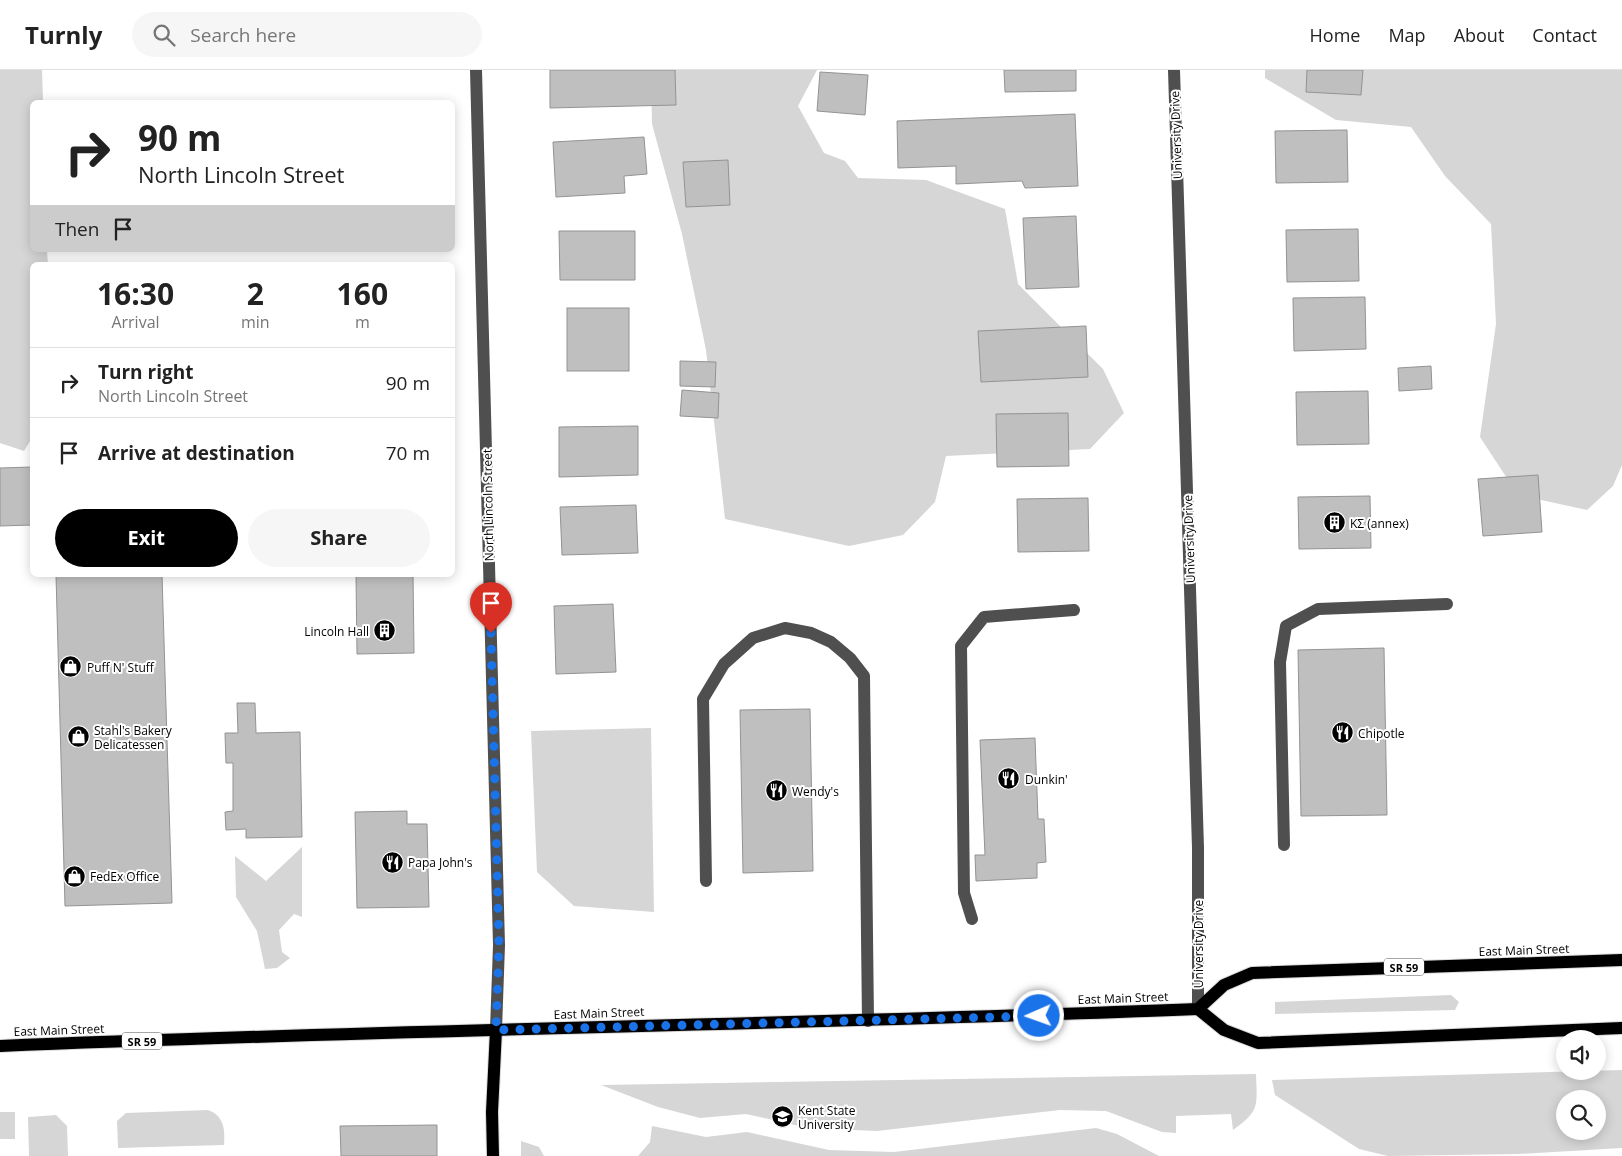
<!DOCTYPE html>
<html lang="en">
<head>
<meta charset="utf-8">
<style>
	body { margin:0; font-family:"Open Sans",sans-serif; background:#f6f6f6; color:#222; height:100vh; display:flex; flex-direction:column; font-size:19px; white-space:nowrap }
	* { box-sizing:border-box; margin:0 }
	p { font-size:16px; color:#767676 }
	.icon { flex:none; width:28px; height:28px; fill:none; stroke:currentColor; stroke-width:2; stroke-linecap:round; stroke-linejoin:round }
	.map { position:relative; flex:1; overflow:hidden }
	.panel { position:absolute; left:30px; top:192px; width:425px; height:315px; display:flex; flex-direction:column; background:#fff; border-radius:8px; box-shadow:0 2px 12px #0003 }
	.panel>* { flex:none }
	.top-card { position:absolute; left:30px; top:30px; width:425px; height:152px; border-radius:8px; box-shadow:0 2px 12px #0003; background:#fff; color:#222; overflow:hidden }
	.controls { position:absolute; left:1556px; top:960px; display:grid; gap:10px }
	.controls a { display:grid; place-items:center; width:50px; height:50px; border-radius:50%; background:#fff; box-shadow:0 2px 12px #0003; font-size:25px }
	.pin { position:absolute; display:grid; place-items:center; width:42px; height:42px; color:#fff; margin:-51px -21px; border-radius:50% 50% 50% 0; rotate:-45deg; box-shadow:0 0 5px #0007 }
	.pin .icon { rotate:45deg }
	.me { position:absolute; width:55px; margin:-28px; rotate:268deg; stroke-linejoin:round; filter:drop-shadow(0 0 4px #0008) }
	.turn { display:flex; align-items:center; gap:18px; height:105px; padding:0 25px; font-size:22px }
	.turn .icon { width:65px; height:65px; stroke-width:2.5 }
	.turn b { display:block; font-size:35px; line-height:42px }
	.then { display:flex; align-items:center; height:48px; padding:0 25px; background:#0003; gap:10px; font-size:19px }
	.eta { display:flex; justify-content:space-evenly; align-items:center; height:85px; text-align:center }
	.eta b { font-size:30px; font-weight:700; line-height:35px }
	.cta { display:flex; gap:10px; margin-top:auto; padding:10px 25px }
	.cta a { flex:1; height:58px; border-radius:30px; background:#000; color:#fff; font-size:20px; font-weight:700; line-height:58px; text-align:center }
	.cta a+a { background:#f6f6f6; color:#222 }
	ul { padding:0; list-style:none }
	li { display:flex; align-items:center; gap:15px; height:70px; padding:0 25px; border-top:1px solid #e0e0e0 }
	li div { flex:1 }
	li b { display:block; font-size:19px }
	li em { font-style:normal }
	header { display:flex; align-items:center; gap:30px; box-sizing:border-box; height:70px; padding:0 25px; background:#fff; border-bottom:1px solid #e0e0e0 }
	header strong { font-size:24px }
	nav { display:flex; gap:28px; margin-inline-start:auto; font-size:18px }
	.search { width:350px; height:45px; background:#f6f6f6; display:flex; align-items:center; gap:12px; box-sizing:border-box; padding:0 18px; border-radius:28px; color:#767676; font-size:19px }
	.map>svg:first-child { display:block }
	.green { fill:#d6d6d6; fill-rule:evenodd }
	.building { fill:#bfbfbf; stroke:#939393 }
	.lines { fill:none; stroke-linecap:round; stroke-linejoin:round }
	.major-casing { stroke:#dbdbdb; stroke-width:14 }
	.minor { stroke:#4f4f4f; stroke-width:12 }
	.major { stroke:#000; stroke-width:12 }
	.route { stroke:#1a73e8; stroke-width:9; stroke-dasharray:0 16.2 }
	.labels { text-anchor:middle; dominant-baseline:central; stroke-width:4; stroke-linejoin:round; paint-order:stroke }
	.shield { fill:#fff; stroke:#4c4c4c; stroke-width:1 }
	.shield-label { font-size:11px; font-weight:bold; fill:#000 }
	.street-label { font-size:12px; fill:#000; stroke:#fff }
	.poi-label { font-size:12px; fill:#000; stroke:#fff; text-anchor:start }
</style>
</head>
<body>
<header>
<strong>Turnly</strong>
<div class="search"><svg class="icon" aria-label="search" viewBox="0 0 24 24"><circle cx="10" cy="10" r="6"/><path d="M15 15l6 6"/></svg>Search here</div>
<nav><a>Home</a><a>Map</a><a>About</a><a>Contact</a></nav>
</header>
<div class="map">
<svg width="1622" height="1086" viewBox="0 0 1622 1086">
	<rect width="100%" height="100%" fill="#fff"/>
	<g class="green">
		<path d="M 0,0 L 42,0 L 43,32 L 32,32 L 32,180 L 47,180 L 48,195 L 32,195 L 32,368 L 24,381 L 0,373 Z"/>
		<path d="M 651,0 L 817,0 L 798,36 L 824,83 L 845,91 L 858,108 L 926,110 L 1005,139 L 1018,214 L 1103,299 L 1124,343 L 1090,379 L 946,386 L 935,432 L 903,465 L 849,476 L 725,449 L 706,280 L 682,164 L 652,54 Z"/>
		<path d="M 1265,0 L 1622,0 L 1622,395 L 1613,416 L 1587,440 L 1518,425 L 1480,367 L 1496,254 L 1491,154 L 1445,106 L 1411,57 L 1336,50 L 1265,8 Z"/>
		<path d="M 651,658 L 654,842 L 574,836 L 537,802 L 531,661 Z"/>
		<path d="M 302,777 L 302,847 L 294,844 L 279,860 L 282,882 L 290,888 L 277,898 L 265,899 L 257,861 L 236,827 L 235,786 L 266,811 Z"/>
		<path d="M 1451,925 L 1459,932 L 1455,940 L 1275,944 L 1275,932 Z"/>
		<path d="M 1622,1000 L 1622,1078 L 1518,1084 L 1388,1086 L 1359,1079 L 1275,1025 L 1272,1010 ZM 1565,1029 L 1598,1029 L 1598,1061 L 1565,1061 Z"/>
		<path d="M 1256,1004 C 1257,1036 1260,1041 1233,1060 L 1231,1044 L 1176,1046 L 1176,1063 L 1162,1062 L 1106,1041 L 1060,1040 L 877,1061 L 808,1058 L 746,1044 L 700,1048 L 658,1037 L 601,1015 Z"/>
		<path d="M 208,1040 C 224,1046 225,1059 224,1075 L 118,1078 L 117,1051 L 126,1043 Z"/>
		<rect x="0" y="1042" width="15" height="27"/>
		<path d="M 56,1045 L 67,1056 L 68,1086 L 29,1086 L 28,1047 Z"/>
		<path d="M 652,1056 L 706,1067 L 747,1062 L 829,1080 L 894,1082 L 1096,1058 L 1117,1064 L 1159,1086 L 638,1086 L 650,1072 Z"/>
		<path d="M 521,1071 L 539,1077 L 544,1086 L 521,1086 Z"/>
	</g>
	<g class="building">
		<path d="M 550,0 L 675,0 L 676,35 L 550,38 Z"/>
		<path d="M 1004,0 L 1076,0 L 1076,21 L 1005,22 Z"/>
		<path d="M 1307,0 L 1363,0 L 1361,25 L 1306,22 Z"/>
		<path d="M 820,2 L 868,5 L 865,45 L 817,41 Z"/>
		<path d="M 1075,44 L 1078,116 L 1025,118 L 1022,111 L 956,114 L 956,96 L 898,98 L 897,51 Z"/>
		<path d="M 1347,60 L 1348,112 L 1276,113 L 1275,61 Z"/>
		<path d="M 644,67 L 647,104 L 624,106 L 625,123 L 556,127 L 553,72 Z"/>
		<path d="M 728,90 L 730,135 L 686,137 L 683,92 Z"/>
		<path d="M 1076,146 L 1079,217 L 1026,219 L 1023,148 Z"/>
		<path d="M 1358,159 L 1359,211 L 1287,212 L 1286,160 Z"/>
		<path d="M 559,161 L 635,161 L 635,210 L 560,210 Z"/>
		<path d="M 1365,227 L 1366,279 L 1294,281 L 1293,228 Z"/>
		<rect x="567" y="238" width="62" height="63"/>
		<path d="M 1086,256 L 1088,307 L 981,312 L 978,261 Z"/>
		<path d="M 680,291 L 716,292 L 715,317 L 680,316 Z"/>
		<path d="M 1431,296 L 1432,319 L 1399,321 L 1398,298 Z"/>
		<path d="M 682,320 L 719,323 L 718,348 L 680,346 Z"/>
		<path d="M 1368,321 L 1369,374 L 1297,375 L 1296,322 Z"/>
		<path d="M 1068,343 L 1069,396 L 997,397 L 996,344 Z"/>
		<path d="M 638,356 L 638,405 L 559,407 L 559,357 Z"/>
		<path d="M 32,397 L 32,455 L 0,456 L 0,398 Z"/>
		<path d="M 1538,405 L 1542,462 L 1483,466 L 1478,409 Z"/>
		<path d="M 1370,426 L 1371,478 L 1299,479 L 1298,427 Z"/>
		<path d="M 1088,428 L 1089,481 L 1018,482 L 1017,429 Z"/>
		<path d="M 636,435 L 638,483 L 562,485 L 560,437 Z"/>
		<path d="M 56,505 L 162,505 L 172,833 L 65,836 Z"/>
		<path d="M 356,505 L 413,505 L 414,583 L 357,584 Z"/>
		<path d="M 613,534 L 616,602 L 556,604 L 554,536 Z"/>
		<path d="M 1384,578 L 1387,745 L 1301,746 L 1298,580 Z"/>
		<path d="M 237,633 L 255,633 L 256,663 L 300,662 L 302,767 L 246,768 L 246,759 L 226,760 L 225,742 L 233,741 L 233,693 L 226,693 L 225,663 L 238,663 Z"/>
		<path d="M 810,639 L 813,801 L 743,803 L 740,640 Z"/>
		<path d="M 1035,668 L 1038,749 L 1044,749 L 1046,792 L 1037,793 L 1037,808 L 976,811 L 975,785 L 985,785 L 980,670 Z"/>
		<path d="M 407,741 L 407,754 L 427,754 L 429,837 L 357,838 L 355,742 Z"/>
		<path d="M 437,1055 L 437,1086 L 341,1086 L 340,1056 Z"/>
	</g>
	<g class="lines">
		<defs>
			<g id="major">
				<path d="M 1198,939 L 1224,960 L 1258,973 L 1622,958"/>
				<path d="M 0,976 C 399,959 799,955 1198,939 L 1224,915 L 1252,903 L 1622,890"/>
				<path d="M 493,1086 L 492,1042 L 496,960"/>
			</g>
		</defs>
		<use href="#major" class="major-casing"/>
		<g class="minor">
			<path d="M 476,0 L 499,875 L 496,960"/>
			<path d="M 1174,0 L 1198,778 L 1198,939"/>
			<path d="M 1284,775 L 1280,592 L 1286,556 L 1318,539 L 1447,534"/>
			<path d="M 706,811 L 703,629 L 724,594 L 753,568 L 785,558 L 811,563 L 831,572 L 850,588 L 864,606 L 868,951"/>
			<path d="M 972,849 L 964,823 L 961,576 L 984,547 L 1074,540"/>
		</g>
		<use href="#major" class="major"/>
	</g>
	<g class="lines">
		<path class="route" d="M 491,563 L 499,875 L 496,960 L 1039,946"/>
	</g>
	<defs>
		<symbol id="building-disc" viewBox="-11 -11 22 22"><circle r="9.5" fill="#000" stroke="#fff"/><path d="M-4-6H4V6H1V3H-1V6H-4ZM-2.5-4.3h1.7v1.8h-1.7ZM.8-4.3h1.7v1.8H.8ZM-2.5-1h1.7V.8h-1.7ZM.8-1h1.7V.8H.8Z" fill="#fff"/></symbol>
		<symbol id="shop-disc" viewBox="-11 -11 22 22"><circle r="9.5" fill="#000" stroke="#fff"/><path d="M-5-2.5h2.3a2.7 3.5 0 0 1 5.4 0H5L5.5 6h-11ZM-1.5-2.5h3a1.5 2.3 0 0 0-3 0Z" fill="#fff"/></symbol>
		<symbol id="restaurant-disc" viewBox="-11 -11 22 22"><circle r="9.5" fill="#000" stroke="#fff"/><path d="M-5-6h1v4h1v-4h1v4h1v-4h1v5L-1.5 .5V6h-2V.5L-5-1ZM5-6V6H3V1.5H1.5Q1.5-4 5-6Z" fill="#fff"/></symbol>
		<symbol id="university-disc" viewBox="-11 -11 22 22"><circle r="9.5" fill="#000" stroke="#fff"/><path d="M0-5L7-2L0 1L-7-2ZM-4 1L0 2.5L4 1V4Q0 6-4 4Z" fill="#fff"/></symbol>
	</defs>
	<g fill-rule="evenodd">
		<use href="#building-disc" x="1322" y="440" width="25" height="25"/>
		<use href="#building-disc" x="372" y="548" width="25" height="25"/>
		<use href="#shop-disc" x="58" y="584" width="25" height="25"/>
		<use href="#restaurant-disc" x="1330" y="650" width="25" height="25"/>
		<use href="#shop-disc" x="66" y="654" width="25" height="25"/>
		<use href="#restaurant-disc" x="996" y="696" width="25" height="25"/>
		<use href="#restaurant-disc" x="764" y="708" width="25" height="25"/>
		<use href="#restaurant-disc" x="380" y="780" width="25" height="25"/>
		<use href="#shop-disc" x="62" y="794" width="25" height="25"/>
		<use href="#university-disc" x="770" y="1034" width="25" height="25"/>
	</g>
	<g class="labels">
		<g class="shield">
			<rect x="1384" y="888.5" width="40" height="17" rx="4"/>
			<rect x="122" y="962.5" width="40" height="17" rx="4"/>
		</g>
		<g class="shield-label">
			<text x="1404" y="897">SR 59</text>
			<text x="142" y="971">SR 59</text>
		</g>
		<g class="street-label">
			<text transform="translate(1176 65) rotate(-92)">University Drive</text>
			<text transform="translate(488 435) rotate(-91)">North Lincoln Street</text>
			<text transform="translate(1189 469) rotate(-92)">University Drive</text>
			<text transform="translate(1198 874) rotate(-90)">University Drive</text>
			<text transform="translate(1524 880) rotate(-2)">East Main Street</text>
			<text transform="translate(1123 928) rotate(-2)">East Main Street</text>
			<text transform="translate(599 943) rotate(-2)">East Main Street</text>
			<text transform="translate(59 960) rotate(-2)">East Main Street</text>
		</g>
		<g class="poi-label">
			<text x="1350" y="453">ΚΣ (annex)</text>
			<text x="369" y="561" text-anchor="end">Lincoln Hall</text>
			<text x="87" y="597">Puff N' Stuff</text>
			<text x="94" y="660">Stahl's Bakery<tspan x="94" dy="14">Delicatessen</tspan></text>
			<text x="1358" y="663">Chipotle</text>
			<text x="1025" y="709">Dunkin'</text>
			<text x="792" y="721">Wendy's</text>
			<text x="408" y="792">Papa John's</text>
			<text x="90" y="806">FedEx Office</text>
			<text x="798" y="1040">Kent State<tspan x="798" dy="14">University</tspan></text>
		</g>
	</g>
</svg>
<div class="controls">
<a><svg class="icon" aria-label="sound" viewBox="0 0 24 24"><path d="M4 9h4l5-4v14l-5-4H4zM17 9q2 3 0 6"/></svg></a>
<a><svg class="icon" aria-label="search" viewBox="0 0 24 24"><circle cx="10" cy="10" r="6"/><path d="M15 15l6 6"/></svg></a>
</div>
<div class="pin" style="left:491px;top:563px;background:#d93025"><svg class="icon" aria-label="arrive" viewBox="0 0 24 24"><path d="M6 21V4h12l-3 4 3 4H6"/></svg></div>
<svg class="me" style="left:1039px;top:946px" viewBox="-20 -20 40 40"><circle r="17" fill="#1a73e8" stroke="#fff" stroke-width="3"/><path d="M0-11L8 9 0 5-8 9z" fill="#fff"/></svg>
<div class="top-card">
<div class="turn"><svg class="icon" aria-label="right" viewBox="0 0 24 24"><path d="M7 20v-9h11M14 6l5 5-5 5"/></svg><div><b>90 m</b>North Lincoln Street</div></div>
<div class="then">Then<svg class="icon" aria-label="arrive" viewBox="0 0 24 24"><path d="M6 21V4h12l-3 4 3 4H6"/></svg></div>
</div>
<section class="panel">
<div class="eta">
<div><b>16:30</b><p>Arrival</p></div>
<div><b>2</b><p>min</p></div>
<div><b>160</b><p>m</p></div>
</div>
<ul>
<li><svg class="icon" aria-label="right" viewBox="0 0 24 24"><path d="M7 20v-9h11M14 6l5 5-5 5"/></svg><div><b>Turn right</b><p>North Lincoln Street</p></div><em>90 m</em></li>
<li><svg class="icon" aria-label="arrive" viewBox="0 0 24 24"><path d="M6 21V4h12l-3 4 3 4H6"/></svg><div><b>Arrive at destination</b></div><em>70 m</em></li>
</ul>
<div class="cta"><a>Exit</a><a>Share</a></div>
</section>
</div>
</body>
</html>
